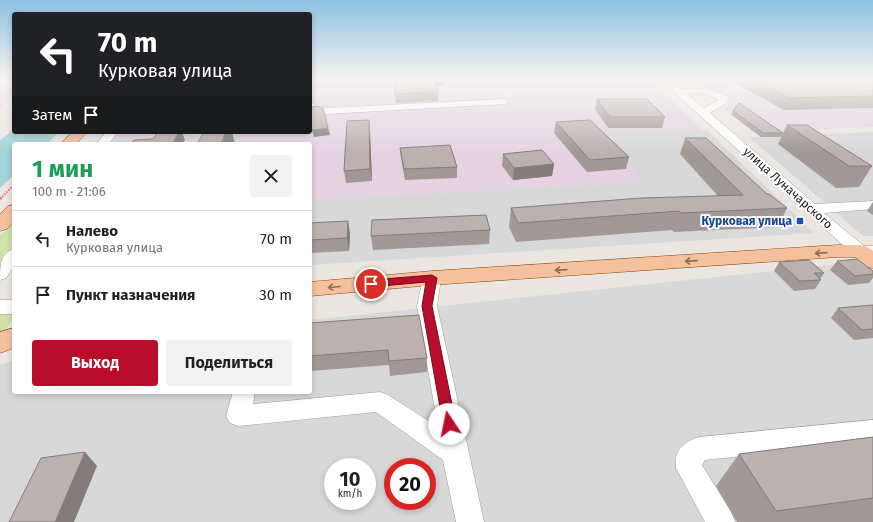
<!DOCTYPE html>
<html lang="ru">
<head>
<meta charset="utf-8">
<style>
	body { margin:0; font-family:"Fira Sans",sans-serif; background:#f2f2f2; color:#202124; height:100vh; display:flex; flex-direction:column; font-size:15px; white-space:nowrap }
	* { box-sizing:border-box; margin:0 }
	p { font-size:13px; color:#757577 }
	.icon { flex:none; width:22px; height:22px; fill:none; stroke:currentColor; stroke-width:2; stroke-linecap:round; stroke-linejoin:round }
	.map { position:relative; flex:1; overflow:hidden }
	.panel { position:absolute; left:12px; top:142px; width:300px; height:252px; display:flex; flex-direction:column; background:#fff; border-radius:4px; box-shadow:0 2px 6px #0003 }
	.panel>* { flex:none }
	.top-card { position:absolute; left:12px; top:12px; width:300px; height:122px; border-radius:4px; box-shadow:0 2px 6px #0003; background:#202124; color:#fff; overflow:hidden }
	.speed { position:absolute; left:324px; top:458px; display:flex; gap:8px; font-size:20px; font-weight:700; text-align:center }
	.speed>* { display:grid; place-content:center; width:52px; height:52px; border-radius:50%; background:#fff; box-shadow:0 2px 6px #0003; line-height:1 }
	.speed small { font-size:10px; font-weight:400 }
	.speed .limit { border:6px solid #d22; background:#fff; color:#111 }
	.pin { position:absolute; display:grid; place-items:center; width:34px; height:34px; color:#fff; margin:-17px; border:2px solid #fff; border-radius:50%; box-shadow:0 1px 4px #0007 }
	.me { position:absolute; width:44px; margin:-22px; rotate:349deg; stroke-linejoin:round; filter:drop-shadow(0 0 3px #0008) }
	.turn { display:flex; align-items:center; gap:14px; height:84px; padding:0 20px; font-size:18px }
	.turn .icon { width:52px; height:52px; stroke-width:2.5 }
	.turn b { display:block; font-size:28px; line-height:34px }
	.then { display:flex; align-items:center; height:38px; padding:0 20px; background:#0003; gap:8px; font-size:15px }
	.round { display:grid; place-items:center; flex:none; width:42px; height:42px; border-radius:4px; background:#f2f2f2 }
	.overview { display:flex; align-items:center; justify-content:space-between; height:68px; padding:0 20px }
	h1 { font-size:24px; font-weight:700; line-height:30px; color:#1e9e55 }
	.cta { display:flex; gap:8px; margin-top:auto; padding:8px 20px }
	.cta a { flex:1; height:46px; border-radius:4px; background:#b80e2c; color:#fff; font-size:16px; font-weight:700; line-height:46px; text-align:center }
	.cta a+a { background:#f2f2f2; color:#202124 }
	ul { padding:0; list-style:none }
	li { display:flex; align-items:center; gap:12px; height:56px; padding:0 20px; border-top:1px solid #e0e0e0 }
	li div { flex:1 }
	li b { display:block; font-size:15px }
	li em { font-style:normal }
	.map>svg:first-child { display:block }
	.residential { fill:#d9d8d8; fill-rule:evenodd }
	.industrial { fill:#e5d3e4 }
	.grass { fill:#d0e3aa }
	.water { fill:#a4d4d7 }
	.lines { fill:none; stroke-linecap:round; stroke-linejoin:round }
	.minor-casing { stroke:#9c9c9c; stroke-width:1 }
	.major-casing { stroke:#88480a; stroke-width:1 }
	.path-far1 { stroke:#ef6f78; stroke-width:2; stroke-dasharray:1.5 1.5; stroke-linecap:butt }
	.path { stroke:#ef6f78; stroke-width:2.5; stroke-dasharray:2 2; stroke-linecap:butt }
	.minor { fill:#fff; fill-rule:evenodd }
	.major { fill:#f4c09e; fill-rule:evenodd }
	.wall { fill:#a29896 }
	.shaded-wall { fill:#847c7a }
	.building { fill:#bcb1ae; stroke:#847c7a }
	.oneway { stroke:#886e5c }
	.route { fill:#b80e2c; stroke:#78091d }
	.transit-dot { fill:#1a4fb4; stroke:#fff; stroke-width:1.5 }
	.labels { text-anchor:middle; dominant-baseline:central; stroke-width:4; stroke-linejoin:round; paint-order:stroke }
	.street-label { font-size:12px; fill:#1b1b1b; stroke:#fff }
	.transit-label { font-size:12px; font-weight:bold; fill:#164399; stroke:#fff; text-anchor:end }
</style>
</head>
<body>
<div class="map">
<svg width="873" height="522" viewBox="0 0 873 522">
	<rect width="100%" height="100%" fill="#ece6e1"/>
	<g class="residential">
		<path d="M 606,129 L 707,130 L 814,233 L 310,265 L 310,200 L 641,182 Z"/>
		<path d="M 873,132 L 873,236 L 863,236 L 749,137 Z"/>
		<path d="M 244,133 L 241,144 L 108,144 L 111,140 Z"/>
		<path d="M 849,263 L 873,282 L 873,522 L 0,522 L 0,365 L 14,360 L 14,392 L 310,392 L 310,320 ZM 333,467 L 367,467 L 367,501 L 333,501 ZM 393,467 L 427,467 L 427,501 L 393,501 Z"/>
	</g>
	<g class="industrial">
		<path d="M 0,79 L 14,79 L 14,98 L 0,108 Z"/>
		<path d="M 310,79 L 650,79 L 703,130 L 607,129 L 641,182 L 310,200 L 310,144 L 241,144 L 243,133 L 111,140 L 119,132 L 310,132 Z"/>
		<path d="M 685,79 L 873,79 L 873,127 L 753,132 L 724,110 L 730,102 L 722,93 L 697,88 Z"/>
	</g>
	<g class="grass">
		<path d="M 14,221 L 14,245 L 0,264 L 0,236 Z"/>
		<path d="M 0,311 L 14,313 L 14,319 L 5,330 L 0,331 Z"/>
	</g>
	<path class="water" d="M 14,129 L 14,132 L 59,132 L 47,144 L 14,144 L 14,175 L 0,188 L 0,140 Z"/>
	<g class="lines">
		<defs>
			<g id="minor">
				<path d="M 665,79 L 674,79 L 682,89 L 708,89 L 726,96 L 728,98 L 725,104 L 710,113 L 815,204 L 873,201 L 873,209 L 824,213 L 864,246 L 873,246 L 873,256 L 854,255 L 676,94 ZM 696,93 L 707,94 L 718,99 L 718,100 L 704,108 L 687,94 Z"/>
				<path d="M 503,99 L 506,100 L 508,102 L 506,104 L 326,114 L 310,109 L 310,103 L 327,108 Z"/>
				<path d="M 106,132 L 118,132 L 108,144 L 96,144 Z"/>
				<path d="M 14,249 L 14,266 L 6,278 L 0,280 C 0,267 0,253 14,249 Z"/>
				<path d="M 432,272 L 438,274 L 441,278 L 437,306 L 484,522 L 456,522 L 443,460 L 376,412 L 238,426 L 230,423 L 226,416 L 233,392 L 255,392 L 253,404 L 380,392 L 388,395 L 438,427 L 417,306 L 423,278 L 426,274 Z"/>
				<rect x="0" y="300" width="14" height="14"/>
				<path d="M 873,420 L 873,442 L 705,460 L 702,465 L 731,512 L 735,522 L 705,522 L 676,468 C 674,450 683,443 699,437 Z"/>
			</g>
			<g id="major">
				<path d="M 72,132 L 87,132 L 76,144 L 61,144 Z"/>
				<path d="M 14,205 L 14,221 L 7,229 L 0,231 L 0,214 L 8,206 Z"/>
				<path d="M 838,245 L 860,245 L 867,247 L 873,251 L 873,268 L 866,267 L 855,257 L 838,257 L 432,285 L 310,296 L 310,282 L 432,271 Z"/>
				<path d="M 14,328 L 14,348 L 0,353 L 0,332 Z"/>
			</g>
		</defs>
		<use href="#minor" class="minor-casing"/>
		<use href="#major" class="major-casing"/>
		<path class="path-far1" d="M 2,197 L 14,185"/>
		<path class="path" d="M 0,199 L 3,196"/>
		<use href="#minor" class="minor"/>
		<use href="#major" class="major"/>
	</g>
	<g class="wall">
		<path d="M 393,79 L 448,79 L 448,83 L 436,87 L 438,92 L 438,101 L 396,103 Z"/>
		<path d="M 693,79 L 705,79 L 701,85 Z"/>
		<path d="M 734,79 L 873,79 L 873,108 L 784,110 L 733,82 Z"/>
		<path d="M 597,99 L 665,117 L 662,128 L 608,128 L 595,109 Z"/>
		<path d="M 733,111 L 783,133 L 781,137 L 761,137 L 732,115 Z"/>
		<path d="M 556,122 L 629,157 L 626,169 L 587,172 L 554,133 Z"/>
		<path d="M 787,125 L 872,166 L 859,187 L 836,188 L 778,144 Z"/>
		<path d="M 370,131 L 372,181 L 346,183 L 344,171 Z"/>
		<path d="M 685,138 L 787,208 L 778,227 L 674,232 L 672,230 L 516,242 L 509,227 L 511,208 L 718,196 L 680,154 Z"/>
		<path d="M 400,148 L 457,167 L 457,178 L 405,180 L 401,158 Z"/>
		<path d="M 503,154 L 554,164 L 552,176 L 513,180 L 502,166 Z"/>
		<path d="M 873,202 L 873,215 L 867,211 Z"/>
		<path d="M 310,223 L 350,233 L 349,251 L 310,253 Z"/>
		<path d="M 490,230 L 489,244 L 373,250 L 371,236 Z"/>
		<path d="M 837,261 L 873,271 L 873,278 L 869,283 L 848,285 L 830,270 Z"/>
		<path d="M 779,262 L 824,273 L 820,279 L 821,280 L 815,289 L 794,291 L 774,271 Z"/>
		<path d="M 873,305 L 873,338 L 854,340 L 831,318 L 838,308 Z"/>
		<path d="M 310,323 L 427,358 L 427,372 L 390,376 L 389,365 L 310,371 Z"/>
		<path d="M 873,437 L 873,522 L 737,522 L 716,486 L 739,454 Z"/>
	</g>
	<g class="shaded-wall">
		<path d="M 434,79 L 448,79 L 448,83 L 434,88 Z"/>
		<path d="M 703,79 L 705,79 L 701,85 Z"/>
		<path d="M 369,120 L 370,131 L 372,181 L 370,169 Z"/>
		<path d="M 328,128 L 330,135 L 314,137 L 312,130 Z"/>
		<path d="M 179,132 L 182,132 L 185,140 L 182,144 L 172,144 Z"/>
		<path d="M 226,132 L 232,132 L 235,144 L 221,144 Z"/>
		<path d="M 554,164 L 552,176 L 513,180 L 514,168 Z"/>
		<path d="M 348,221 L 350,233 L 349,251 L 347,238 Z"/>
		<path d="M 85,452 L 97,466 L 74,522 L 55,522 Z"/>
	</g>
	<g class="building">
		<path d="M 394,79 L 436,79 L 434,79 L 438,92 L 395,94 Z"/>
		<path d="M 751,79 L 873,79 L 873,96 L 789,98 Z"/>
		<path d="M 597,99 L 647,99 L 665,117 L 610,117 Z"/>
		<path d="M 739,103 L 783,133 L 763,133 L 733,111 Z"/>
		<path d="M 317,106 L 323,108 L 328,128 L 312,130 L 310,118 L 310,107 Z"/>
		<path d="M 369,120 L 370,169 L 344,171 L 347,121 Z"/>
		<path d="M 590,120 L 629,157 L 590,160 L 556,122 Z"/>
		<path d="M 787,125 L 807,125 L 872,166 L 849,166 Z"/>
		<path d="M 158,132 L 179,132 L 172,144 L 131,144 L 134,140 L 153,139 Z"/>
		<path d="M 204,132 L 226,132 L 221,144 L 197,144 Z"/>
		<path d="M 685,138 L 706,138 L 767,194 L 769,194 L 787,208 L 681,213 L 679,211 L 518,223 L 511,208 L 641,198 L 743,195 Z"/>
		<path d="M 450,145 L 457,167 L 404,169 L 400,148 Z"/>
		<path d="M 542,150 L 554,164 L 514,168 L 503,154 Z"/>
		<path d="M 486,215 L 490,230 L 371,236 L 372,220 Z"/>
		<path d="M 348,221 L 347,238 L 310,240 L 310,223 Z"/>
		<path d="M 857,259 L 873,271 L 873,274 L 855,276 L 837,261 Z"/>
		<path d="M 809,260 L 824,273 L 814,273 L 821,280 L 800,281 L 779,262 Z"/>
		<path d="M 873,305 L 873,329 L 862,330 L 838,308 Z"/>
		<path d="M 419,315 L 427,358 L 389,361 L 388,350 L 310,356 L 310,323 Z"/>
		<path d="M 873,437 L 873,498 L 776,511 L 739,454 Z"/>
		<path d="M 85,452 L 55,522 L 9,522 L 41,458 Z"/>
	</g>
	<defs><path id="oneway-shaft" d="M-6 0H5M1.5-3L5.5 0L1.5 3" fill="none" stroke-width="1.6" stroke-linecap="round" stroke-linejoin="round"/></defs>
	<g class="oneway">
		<use href="#oneway-shaft" transform="translate(821 253) rotate(176)"/>
		<use href="#oneway-shaft" transform="translate(691 261) rotate(176)"/>
		<use href="#oneway-shaft" transform="translate(561 270) rotate(176)"/>
		<use href="#oneway-shaft" transform="translate(334 287) rotate(175)"/>
	</g>
	<linearGradient id="sky" x2="0" y2="1"><stop stop-color="#8dc1e1"/><stop offset="0.52" stop-color="#f6f4f2"/><stop offset="1" stop-color="#f6f4f2" stop-opacity="0"/></linearGradient>
	<rect width="873" height="152" fill="url(#sky)"/>
	<path class="route" d="M 432,275 L 437,278 L 432,306 L 456,424 L 454,428 L 449,430 L 445,428 L 443,424 L 422,306 L 426,282 L 371,287 L 366,284 L 371,280 Z"/>
	<rect class="transit-dot" x="796" y="217" width="8" height="8" rx="2"/>
	<g class="labels">
		<g class="street-label">
			<text transform="translate(788 188) rotate(42)">улица Луначарского</text>
		</g>
		<g class="transit-label">
			<text x="792" y="221">Курковая улица</text>
		</g>
	</g>
</svg>
<div class="speed"><div>10<small>km/h</small></div><div class="limit">20</div></div>
<div class="pin" style="left:371px;top:284px;background:#d93025"><svg class="icon" aria-label="arrive" viewBox="0 0 24 24"><path d="M6 21V4h12l-3 4 3 4H6"/></svg></div>
<svg class="me" style="left:449px;top:424px" viewBox="-20 -20 40 40"><circle r="19" fill="#fff"/><path d="M0-13L10 11 0 6-10 11z" fill="#b80e2c"/></svg>
<div class="top-card">
<div class="turn"><svg class="icon" aria-label="left" viewBox="0 0 24 24"><path d="M17 20v-9H6M10 6l-5 5 5 5"/></svg><div><b>70 m</b>Курковая улица</div></div>
<div class="then">Затем<svg class="icon" aria-label="arrive" viewBox="0 0 24 24"><path d="M6 21V4h12l-3 4 3 4H6"/></svg></div>
</div>
<section class="panel">
<div class="overview"><div><h1>1 мин</h1><p>100 m · 21:06</p></div><a class="round"><svg class="icon" aria-label="close" viewBox="0 0 24 24"><path d="M6 6l12 12M18 6L6 18"/></svg></a></div>
<ul>
<li><svg class="icon" aria-label="left" viewBox="0 0 24 24"><path d="M17 20v-9H6M10 6l-5 5 5 5"/></svg><div><b>Налево</b><p>Курковая улица</p></div><em>70 m</em></li>
<li><svg class="icon" aria-label="arrive" viewBox="0 0 24 24"><path d="M6 21V4h12l-3 4 3 4H6"/></svg><div><b>Пункт назначения</b></div><em>30 m</em></li>
</ul>
<div class="cta"><a>Выход</a><a>Поделиться</a></div>
</section>
</div>
</body>
</html>
